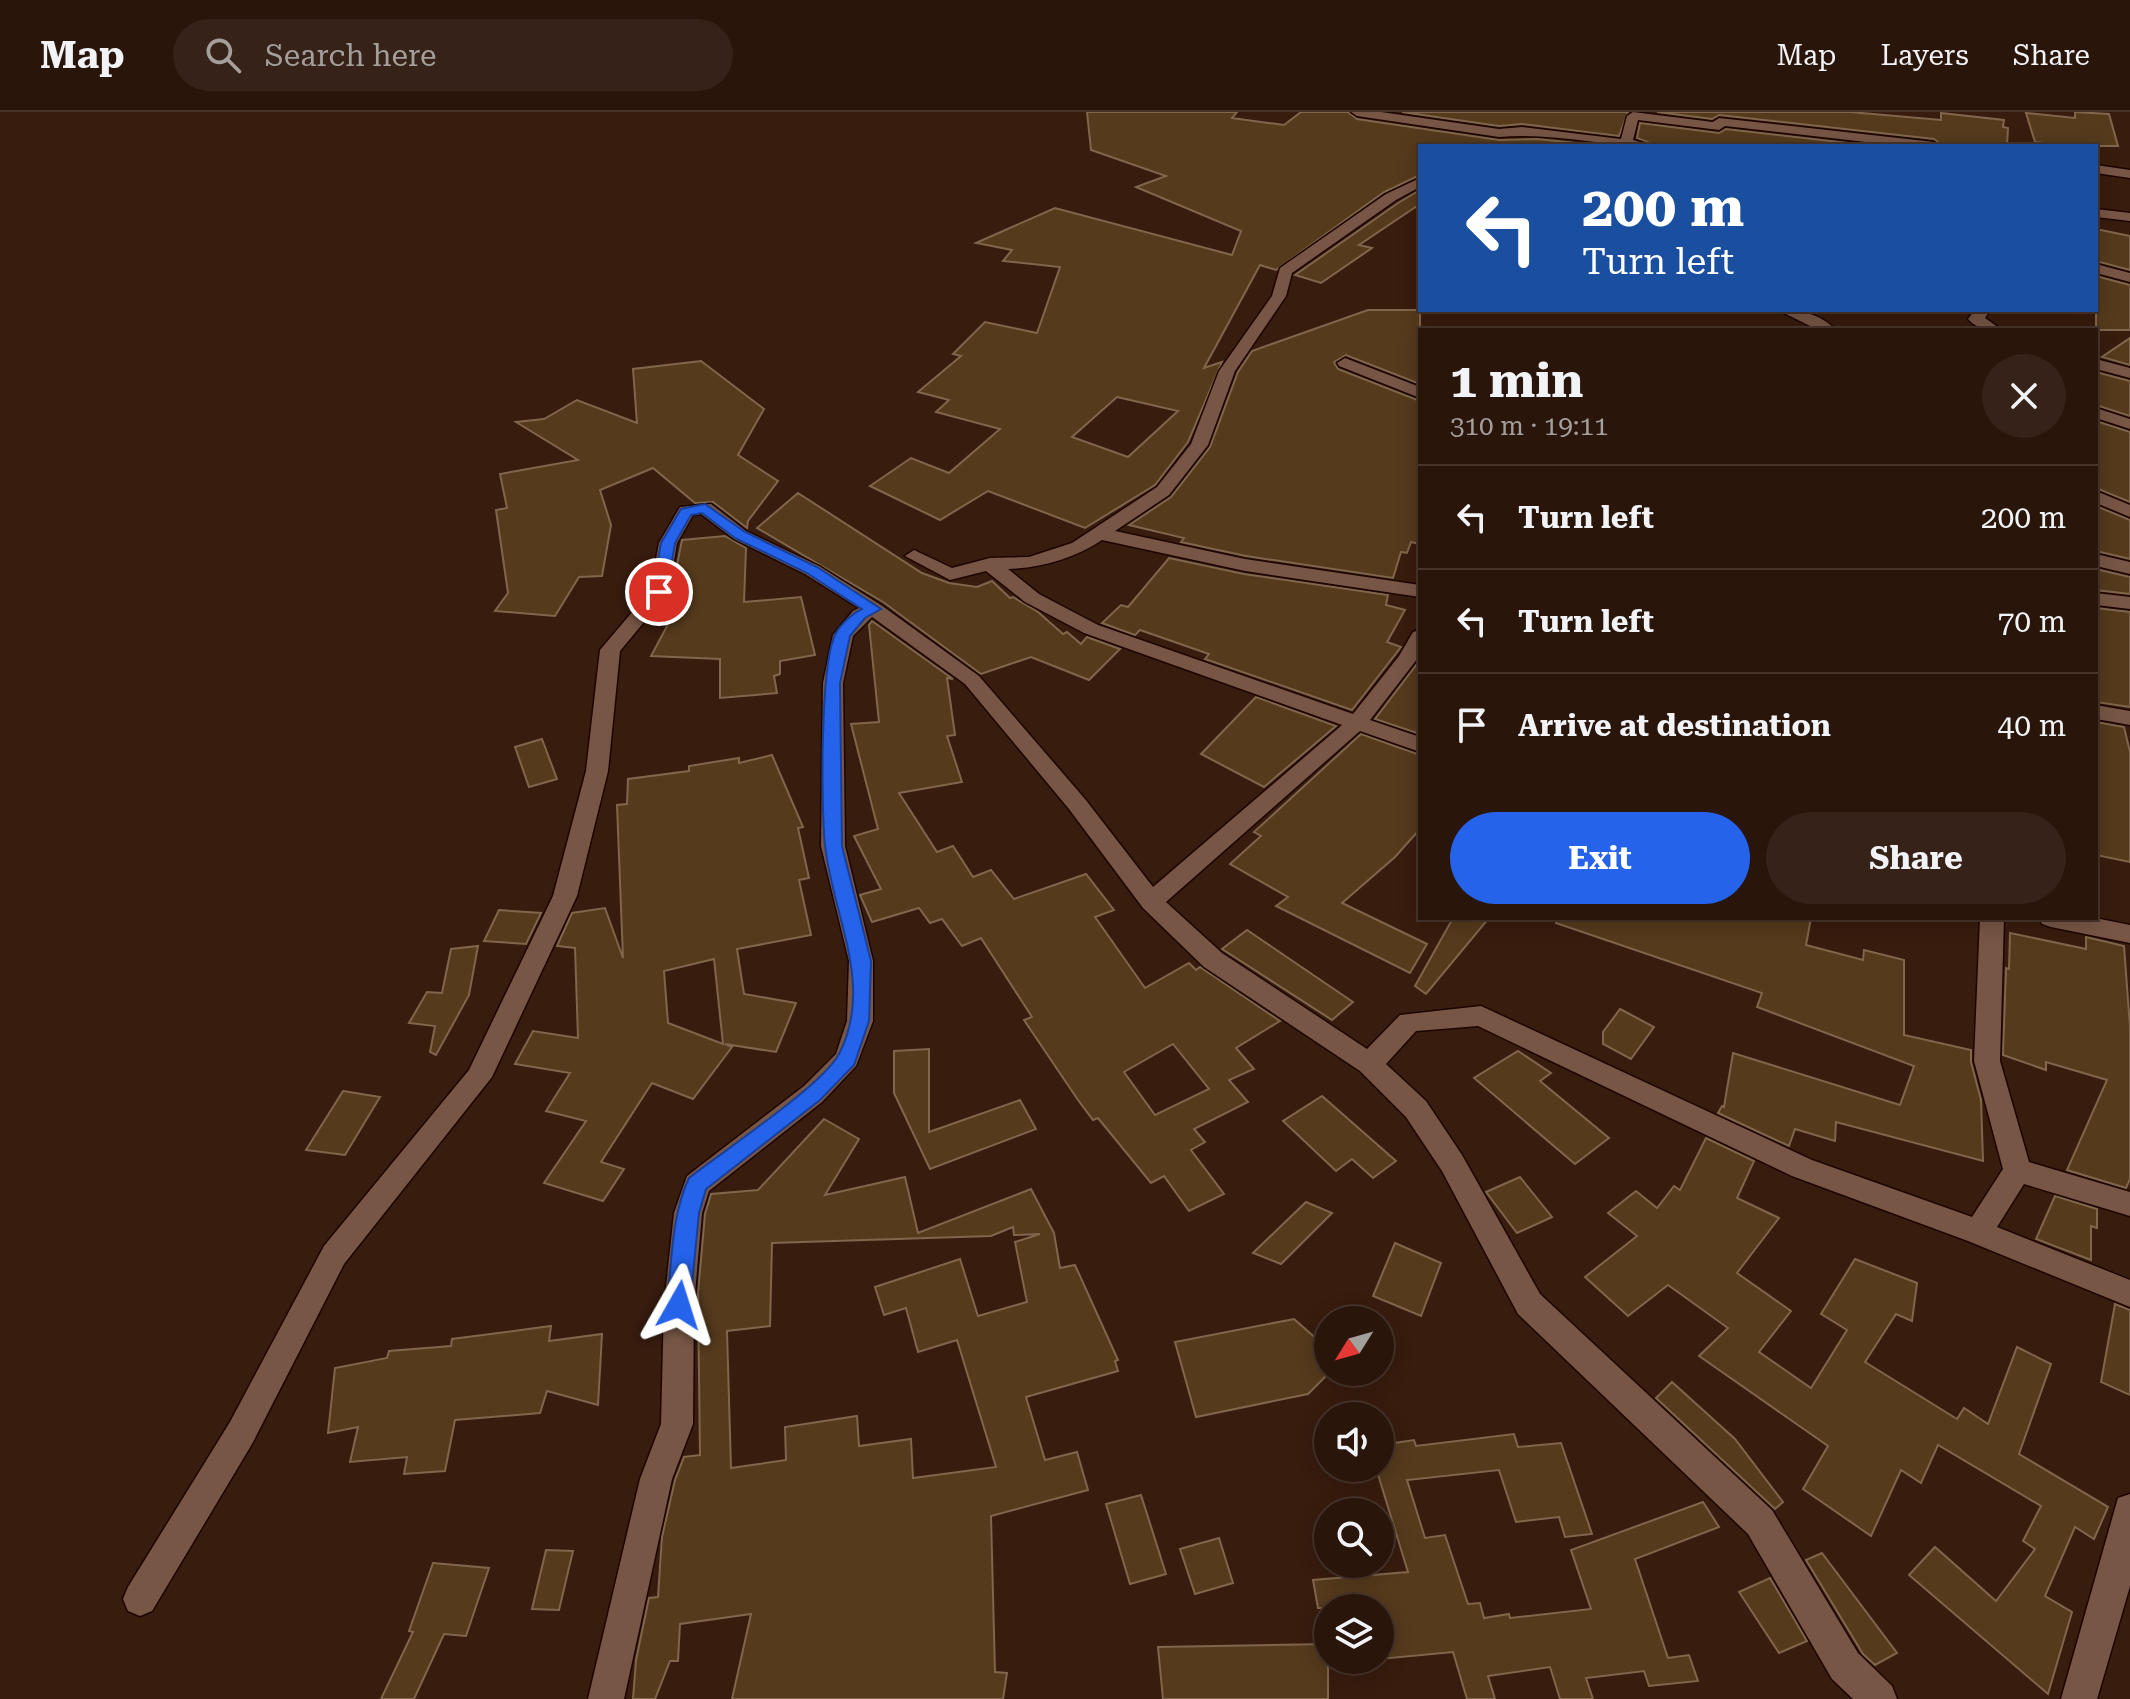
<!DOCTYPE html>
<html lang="en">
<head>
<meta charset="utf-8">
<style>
	body { margin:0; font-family:"Roboto Serif",serif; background:#362218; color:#f1f3f6; height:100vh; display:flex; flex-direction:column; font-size:30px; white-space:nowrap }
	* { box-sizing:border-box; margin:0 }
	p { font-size:26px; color:#a59f9c }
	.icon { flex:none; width:44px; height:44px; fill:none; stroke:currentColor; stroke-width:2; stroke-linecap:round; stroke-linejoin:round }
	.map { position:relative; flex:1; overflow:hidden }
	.details { position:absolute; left:1418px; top:216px; width:680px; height:592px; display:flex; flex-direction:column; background:#2a150a; border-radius:0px; box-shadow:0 4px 20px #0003,0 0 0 2px #46342b }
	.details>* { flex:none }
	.top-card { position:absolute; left:1418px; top:32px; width:680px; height:168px; border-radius:0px; box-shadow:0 4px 20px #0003,0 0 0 2px #46342b; background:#1a4fa0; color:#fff; overflow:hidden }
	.needle { width:52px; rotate:233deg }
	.controls { position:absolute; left:1314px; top:1194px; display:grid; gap:16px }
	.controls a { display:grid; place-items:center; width:80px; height:80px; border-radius:50%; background:#2a150a; box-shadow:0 4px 20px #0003,0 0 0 2px #46342b; font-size:40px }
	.pin { position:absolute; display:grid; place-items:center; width:68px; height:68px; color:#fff; margin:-34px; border:4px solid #fff; border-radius:50%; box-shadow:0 2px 8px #0007 }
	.me { position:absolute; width:88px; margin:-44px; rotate:6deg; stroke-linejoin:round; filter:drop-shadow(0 0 6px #0008) }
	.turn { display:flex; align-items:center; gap:28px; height:168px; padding:0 32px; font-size:36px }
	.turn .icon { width:104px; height:104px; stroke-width:2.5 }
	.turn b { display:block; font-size:56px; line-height:68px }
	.round { display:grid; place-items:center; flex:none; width:84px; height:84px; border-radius:42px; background:#362218 }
	.headline { display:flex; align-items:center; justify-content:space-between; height:136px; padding:0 32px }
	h1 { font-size:48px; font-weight:700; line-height:60px }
	.primary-button { display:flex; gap:16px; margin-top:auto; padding:16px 32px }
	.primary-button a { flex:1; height:92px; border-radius:48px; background:#2563eb; color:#fff; font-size:32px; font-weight:700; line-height:92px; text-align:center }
	.primary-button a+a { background:#362218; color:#f1f3f6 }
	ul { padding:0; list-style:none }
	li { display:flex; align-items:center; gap:24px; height:104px; padding:0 32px; border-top:2px solid #46342b }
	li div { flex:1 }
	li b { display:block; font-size:30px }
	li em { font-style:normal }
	header { display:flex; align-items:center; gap:48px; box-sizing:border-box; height:112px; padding:0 40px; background:#2a150a; border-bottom:2px solid #46342b }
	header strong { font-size:38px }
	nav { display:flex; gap:44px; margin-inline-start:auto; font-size:28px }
	.search { width:560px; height:72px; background:#362218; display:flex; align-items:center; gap:20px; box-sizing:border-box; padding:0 28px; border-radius:44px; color:#a59f9c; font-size:30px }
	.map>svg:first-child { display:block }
	.building { fill:#553a1c; stroke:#7f664c; stroke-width:2; fill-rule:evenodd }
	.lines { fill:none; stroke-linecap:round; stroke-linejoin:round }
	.minor-casing { stroke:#1e0500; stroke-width:3 }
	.minor { fill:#775646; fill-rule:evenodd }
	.route { fill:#2563eb; stroke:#184099; stroke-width:2 }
</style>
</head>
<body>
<header>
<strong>Map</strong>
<div class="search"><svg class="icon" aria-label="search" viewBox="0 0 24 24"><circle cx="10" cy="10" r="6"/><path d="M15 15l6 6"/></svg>Search here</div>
<nav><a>Map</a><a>Layers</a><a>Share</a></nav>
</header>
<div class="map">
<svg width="2130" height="1587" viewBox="0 0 2130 1587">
	<rect width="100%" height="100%" fill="#381c0e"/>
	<g class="building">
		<path d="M 1087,0 L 1237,0 L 1232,6 L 1284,13 L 1301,0 L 1348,0 L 1357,7 L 1499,28 L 1537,27 L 1606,34 L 1420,34 L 1420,63 L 1384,80 L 1276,158 L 1260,153 L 1204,256 L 1222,250 L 1188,330 L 1155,373 L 1085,416 L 988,379 L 940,408 L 870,374 L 911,346 L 949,361 L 1000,317 L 936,300 L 949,288 L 918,280 L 961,244 L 953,242 L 985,210 L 1037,221 L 1060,155 L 1003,149 L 1012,138 L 976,131 L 1055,96 L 1232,143 L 1241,119 L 1136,75 L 1166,64 L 1091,38 ZM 1117,285 L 1178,299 L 1128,345 L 1072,325 Z"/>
		<path d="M 1402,0 L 1628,0 L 1619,24 L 1522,12 L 1499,14 Z"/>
		<path d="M 1657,0 L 1850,0 L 1941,8 L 1941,1 L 2004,8 L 2003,15 L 2008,16 L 2007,34 L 1943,34 L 1934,27 L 1719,3 L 1712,7 Z"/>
		<path d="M 2075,0 L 2109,2 L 2118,34 L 2066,34 L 2035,30 L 2026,1 L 2075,6 Z"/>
		<path d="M 1640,11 L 1719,21 L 1726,17 L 1874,34 L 1657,34 L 1637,26 Z"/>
		<path d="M 1420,78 L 1420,92 L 1359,133 L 1372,136 L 1321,171 L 1295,163 L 1398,91 Z"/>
		<path d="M 2096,117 L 2130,124 L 2130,158 L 2096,149 Z"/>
		<path d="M 2096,164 L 2130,173 L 2130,218 L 2096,218 Z"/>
		<path d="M 1368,198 L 1420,198 L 1420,272 L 1346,243 L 1334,250 L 1338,257 L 1420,289 L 1420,432 L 1411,430 L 1407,441 L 1401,440 L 1393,466 L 1246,444 L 1181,430 L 1184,426 L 1129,413 L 1171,385 L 1210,335 L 1238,260 L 1252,239 Z"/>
		<path d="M 2130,226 L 2130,253 L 2102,245 Z"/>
		<path d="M 701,249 L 764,297 L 738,343 L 778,369 L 748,409 L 747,416 L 713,390 L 695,391 L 653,356 L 600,378 L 611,413 L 602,464 L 579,465 L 555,504 L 495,499 L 508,481 L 496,398 L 507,396 L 500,362 L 578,348 L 516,310 L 544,307 L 577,288 L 637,311 L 633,257 Z"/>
		<path d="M 2096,260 L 2130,269 L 2130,304 L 2096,293 Z"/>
		<path d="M 2096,309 L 2130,320 L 2130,390 L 2096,376 Z"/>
		<path d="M 798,381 L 922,461 L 949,471 L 977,475 L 992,469 L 1010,486 L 1013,485 L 1038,500 L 1063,522 L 1067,520 L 1081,532 L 1087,525 L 1120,537 L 1089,568 L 1031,545 L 981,562 L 883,490 L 757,416 Z"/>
		<path d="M 2096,394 L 2130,408 L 2130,447 L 2096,439 Z"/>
		<path d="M 725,424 L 746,436 L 744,490 L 801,485 L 815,543 L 780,549 L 780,562 L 774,564 L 777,581 L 720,586 L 720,547 L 651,544 L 674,501 L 675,463 L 682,428 Z"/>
		<path d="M 1169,446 L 1244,462 L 1388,483 L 1386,493 L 1405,498 L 1387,530 L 1401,535 L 1352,598 L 1205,547 L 1209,542 L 1140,518 L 1135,523 L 1102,511 L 1121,493 L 1128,495 Z"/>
		<path d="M 2096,457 L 2130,465 L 2130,482 L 2096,478 Z"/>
		<path d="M 2096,496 L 2130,500 L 2130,595 L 2096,590 Z"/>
		<path d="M 872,509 L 953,567 L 947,566 L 955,623 L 947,624 L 962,670 L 899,681 L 937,740 L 953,734 L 973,765 L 991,758 L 1014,787 L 1086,762 L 1114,798 L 1095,805 L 1145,876 L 1189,851 L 1196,858 L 1200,855 L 1280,909 L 1236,936 L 1254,957 L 1229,968 L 1248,990 L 1194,1017 L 1205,1030 L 1191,1038 L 1224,1082 L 1189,1099 L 1164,1064 L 1151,1071 L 1098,1006 L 1093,1008 L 1078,988 L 1024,908 L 1032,905 L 981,826 L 962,834 L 942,807 L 930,811 L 919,796 L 872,810 L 860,783 L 881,777 L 854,724 L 878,717 L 851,612 L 879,610 L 869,513 ZM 1173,932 L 1209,977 L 1155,1003 L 1124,960 Z"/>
		<path d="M 1420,548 L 1420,622 L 1375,607 Z"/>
		<path d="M 1256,585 L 1336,614 L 1264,675 L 1201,642 Z"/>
		<path d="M 2096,610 L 2124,615 L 2130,640 L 2130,750 L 2096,743 Z"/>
		<path d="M 1361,622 L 1420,643 L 1420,717 L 1395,745 L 1342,791 L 1427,832 L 1410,861 L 1276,794 L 1288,785 L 1230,752 L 1261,724 L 1254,720 Z"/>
		<path d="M 542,627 L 557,667 L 529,675 L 515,635 Z"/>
		<path d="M 772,643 L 803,715 L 798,716 L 809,766 L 799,768 L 811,823 L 737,837 L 744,882 L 796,891 L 776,940 L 725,932 L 732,935 L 693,987 L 652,971 L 601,1050 L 624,1057 L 603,1089 L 544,1071 L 586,1009 L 546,999 L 570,961 L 515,952 L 533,919 L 578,926 L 575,836 L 557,834 L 572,801 L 605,796 L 623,846 L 617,693 L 627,692 L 628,667 L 689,659 L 689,654 L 739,646 L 739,651 ZM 714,847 L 723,932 L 668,911 L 664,859 Z"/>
		<path d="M 499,798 L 541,801 L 526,832 L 484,829 Z"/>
		<path d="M 1453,806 L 1489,806 L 1426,882 L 1415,874 Z"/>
		<path d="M 1557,806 L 1811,806 L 1806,833 L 1863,848 L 1864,838 L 1904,848 L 1904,923 L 1971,938 L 1971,950 L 1981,988 L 1983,1049 L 1836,1010 L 1835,1029 L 1795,1017 L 1789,1034 L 1718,1001 L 1722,994 L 1724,995 L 1733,941 L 1900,993 L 1914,954 L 1757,895 L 1762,881 L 1556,811 Z"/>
		<path d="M 1247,818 L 1353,890 L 1332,908 L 1222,837 Z"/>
		<path d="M 2010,821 L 2086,837 L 2086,825 L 2124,834 L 2130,915 L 2130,1067 L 2126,1076 L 2067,1058 L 2107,968 L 2046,950 L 2046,958 L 2003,943 L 2006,856 L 2009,857 Z"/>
		<path d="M 478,834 L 469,883 L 436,943 L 430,940 L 435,914 L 409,911 L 427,880 L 442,881 L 451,837 Z"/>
		<path d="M 1620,897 L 1654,915 L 1631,947 L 1603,932 L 1603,920 Z"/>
		<path d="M 929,937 L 929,1020 L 1020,988 L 1036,1017 L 930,1057 L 894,981 L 894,939 Z"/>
		<path d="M 1518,939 L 1551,961 L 1540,969 L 1609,1026 L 1575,1052 L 1474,966 Z"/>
		<path d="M 343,979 L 380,985 L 345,1043 L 306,1038 Z"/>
		<path d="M 1322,984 L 1396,1049 L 1373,1066 L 1352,1047 L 1336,1059 L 1283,1009 Z"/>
		<path d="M 824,1007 L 859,1027 L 825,1083 L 905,1065 L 918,1121 L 1031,1077 L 1054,1121 L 1060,1156 L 1075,1153 L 1118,1248 L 1115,1249 L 1118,1259 L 1026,1285 L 1045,1348 L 1077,1340 L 1088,1378 L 991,1404 L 995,1560 L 1007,1561 L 1003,1587 L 732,1587 L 751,1502 L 680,1512 L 678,1549 L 670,1549 L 655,1587 L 633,1587 L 636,1548 L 649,1486 L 658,1485 L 662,1425 L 675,1368 L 684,1345 L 700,1343 L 698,1181 L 705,1102 L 711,1082 L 758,1078 ZM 1013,1115 L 1014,1123 L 1040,1122 L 1015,1130 L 1027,1190 L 978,1204 L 960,1147 L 875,1175 L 884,1203 L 906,1196 L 918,1240 L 957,1228 L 996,1355 L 913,1366 L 911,1327 L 859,1334 L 857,1304 L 785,1315 L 786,1348 L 731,1356 L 727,1219 L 770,1214 L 772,1131 L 991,1124 Z"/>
		<path d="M 1706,1026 L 1754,1049 L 1737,1086 L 1779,1106 L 1737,1161 L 1791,1199 L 1759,1240 L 1811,1276 L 1847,1218 L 1821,1202 L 1855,1147 L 1917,1171 L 1912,1209 L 1896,1202 L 1865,1250 L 1957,1307 L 1964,1296 L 1988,1312 L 2017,1235 L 2051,1252 L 2019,1342 L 2108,1395 L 2094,1427 L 2075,1415 L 2045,1484 L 2072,1500 L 2048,1582 L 1909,1463 L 1935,1435 L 1996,1489 L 2035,1437 L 2023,1429 L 2041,1394 L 1938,1333 L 1921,1371 L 1901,1358 L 1871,1424 L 1803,1377 L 1828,1334 L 1699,1244 L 1728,1216 L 1668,1173 L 1628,1204 L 1585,1165 L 1637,1124 L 1608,1101 L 1636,1079 L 1657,1096 L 1674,1074 L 1680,1078 Z"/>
		<path d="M 1520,1065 L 1552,1105 L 1517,1121 L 1486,1080 Z"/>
		<path d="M 2055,1084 L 2097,1097 L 2097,1116 L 2091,1114 L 2091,1148 L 2036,1127 Z"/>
		<path d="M 1306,1090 L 1332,1101 L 1281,1152 L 1253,1141 Z"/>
		<path d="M 1395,1131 L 1441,1151 L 1421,1204 L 1373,1184 Z"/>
		<path d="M 2115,1192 L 2130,1198 L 2130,1283 L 2101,1270 Z"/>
		<path d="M 1294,1207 L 1328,1237 L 1328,1262 L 1308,1282 L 1196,1305 L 1175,1230 Z"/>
		<path d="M 551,1214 L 549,1229 L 602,1222 L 598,1293 L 547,1279 L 540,1301 L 455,1308 L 445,1359 L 404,1362 L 407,1345 L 350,1350 L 358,1315 L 328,1321 L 335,1256 L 387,1246 L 389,1239 L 451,1234 L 452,1227 Z"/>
		<path d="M 1672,1270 L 1735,1327 L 1783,1390 L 1775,1397 L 1656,1286 Z"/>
		<path d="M 1514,1322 L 1518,1335 L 1561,1331 L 1592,1422 L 1565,1425 L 1559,1405 L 1516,1410 L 1499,1358 L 1407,1368 L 1425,1426 L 1445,1423 L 1468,1492 L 1480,1491 L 1484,1506 L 1509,1502 L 1510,1506 L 1591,1497 L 1571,1438 L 1703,1390 L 1719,1415 L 1635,1447 L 1668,1546 L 1689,1543 L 1698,1569 L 1649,1574 L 1644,1559 L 1586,1566 L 1593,1587 L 1560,1587 L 1550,1555 L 1488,1564 L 1495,1587 L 1467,1587 L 1453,1540 L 1380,1547 L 1380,1496 L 1318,1496 L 1313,1468 L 1408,1460 L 1376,1356 L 1380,1356 L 1380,1332 L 1394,1328 L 1394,1331 L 1414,1328 L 1416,1334 Z"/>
		<path d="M 1141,1383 L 1166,1462 L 1130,1472 L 1106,1392 Z"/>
		<path d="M 1219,1426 L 1233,1471 L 1195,1482 L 1180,1437 Z"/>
		<path d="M 546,1438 L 573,1439 L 559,1498 L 532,1497 Z"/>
		<path d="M 1822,1441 L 1897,1541 L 1875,1553 L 1863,1542 L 1806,1448 Z"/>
		<path d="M 433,1451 L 489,1456 L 466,1524 L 444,1522 L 414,1587 L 381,1587 L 413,1520 L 409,1519 Z"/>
		<path d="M 1770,1466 L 1807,1529 L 1779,1541 L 1739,1480 Z"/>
		<path d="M 1328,1532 L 1328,1587 L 1163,1587 L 1158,1535 Z"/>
	</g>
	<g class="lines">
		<defs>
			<g id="minor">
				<path d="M 1351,0 L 1381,0 L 1499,17 L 1522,15 L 1621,27 L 1627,4 L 1633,0 L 1713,10 L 1719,6 L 1934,30 L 1940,34 L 1901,34 L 1725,14 L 1719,18 L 1638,8 L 1633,28 L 1654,34 C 1602,34 1550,20 1499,25 L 1357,4 Z"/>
				<path d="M 2096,53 L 2130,58 L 2130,66 L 2096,61 Z"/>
				<path d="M 1420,66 L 1420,75 L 1396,88 L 1292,161 L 1286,184 L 1235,259 L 1208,333 L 1169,383 L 1115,419 L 1245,447 L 1420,473 L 1420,485 L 1245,459 L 1102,428 C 1075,446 1041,456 1008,457 L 1039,482 L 1098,513 L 1353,602 L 1399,544 L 1413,520 L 1420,518 L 1418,546 L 1370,608 L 1420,625 L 1420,640 L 1360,619 L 1166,790 L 1222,841 L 1367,937 L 1400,903 L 1481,894 L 1812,1048 L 1972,1105 L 2003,1057 L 1974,949 L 1980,806 L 2004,806 L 2000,949 L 2029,1050 L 2130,1080 L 2130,1104 L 2024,1072 L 1997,1115 L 2130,1168 L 2130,1195 L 1968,1129 L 1792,1064 L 1478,914 L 1416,919 L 1386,952 L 1426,989 L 1462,1043 L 1540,1182 L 1772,1398 L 1858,1541 L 1892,1574 L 1897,1587 L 1853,1587 L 1832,1567 L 1748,1422 L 1518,1202 L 1442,1059 L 1406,1005 L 1360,959 L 1204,855 L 1143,796 L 1069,697 L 965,572 L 872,505 L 853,524 L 843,571 L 845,734 L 873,849 L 873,909 L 856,954 L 822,990 L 709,1079 L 702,1101 L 694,1193 L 693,1312 L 672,1367 L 624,1587 L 588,1587 L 640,1367 L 661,1312 L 664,1193 L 674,1101 L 687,1064 L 804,974 L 836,942 L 847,909 L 849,849 L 821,734 L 823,571 L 833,523 L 853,499 L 859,496 L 805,462 L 734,427 L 701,402 L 693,403 L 677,431 L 669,480 L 620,539 L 608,659 L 577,784 L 492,965 L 344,1152 L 252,1332 L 152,1499 L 140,1504 L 128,1499 L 123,1487 L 128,1475 L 230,1310 L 324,1134 L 469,958 L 553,784 L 586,659 L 600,538 L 650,479 L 659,431 L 680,395 L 711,392 L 746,419 L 819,454 L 881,493 L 979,564 L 1085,687 L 1153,775 L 1342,613 L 1084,521 L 1025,490 L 986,459 L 950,468 L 905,444 L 914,438 L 952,456 L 990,446 L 1029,445 L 1072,431 L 1157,375 L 1191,332 L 1219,259 L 1272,184 L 1280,156 L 1386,82 Z"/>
				<path d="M 2096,97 L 2130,101 L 2130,109 L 2096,105 Z"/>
				<path d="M 2096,152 L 2130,161 L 2130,170 L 2096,161 Z"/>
				<path d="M 1778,198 C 1800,198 1819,201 1836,218 L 1818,218 Z"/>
				<path d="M 1975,198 L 1990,198 L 1985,206 L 2002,218 C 1988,218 1978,218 1968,207 Z"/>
				<path d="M 1345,246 L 1420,275 L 1420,286 L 1339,254 L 1337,251 Z"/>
				<path d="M 2096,247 L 2130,256 L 2130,266 L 2096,257 Z"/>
				<path d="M 2096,296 L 2130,307 L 2130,317 L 2096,306 Z"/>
				<path d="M 2096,379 L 2130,393 L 2130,405 L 2096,391 Z"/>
				<path d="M 2096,442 L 2130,450 L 2130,462 L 2096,454 Z"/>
				<path d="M 2096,481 L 2130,485 L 2130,497 L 2096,493 Z"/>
				<path d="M 2096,593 L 2130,599 L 2130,613 L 2096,607 Z"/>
				<path d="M 2039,806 L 2095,806 L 2130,813 L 2130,831 L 2051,815 L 2042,812 Z"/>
				<path d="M 2130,1382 L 2130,1474 L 2097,1587 L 2061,1587 L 2118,1386 Z"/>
			</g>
		</defs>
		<use href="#minor" class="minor-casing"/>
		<use href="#minor" class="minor"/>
	</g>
	<path class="route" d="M 705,392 L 745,420 L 817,455 L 881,497 L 865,506 L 850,524 L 840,571 L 842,734 L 871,849 L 869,909 L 854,953 L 820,988 L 706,1077 L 699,1101 L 690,1193 L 687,1200 L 679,1203 L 671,1200 L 667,1193 C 672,1151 671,1104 689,1066 C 722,1040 823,973 839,942 C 875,873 832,802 825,733 C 821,696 820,549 836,521 C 841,512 853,501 862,497 L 807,461 L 735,426 L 702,401 L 691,403 L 675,431 L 667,480 L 659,485 L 654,483 L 652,480 L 661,431 L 681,397 Z"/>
</svg>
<div class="controls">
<a><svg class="needle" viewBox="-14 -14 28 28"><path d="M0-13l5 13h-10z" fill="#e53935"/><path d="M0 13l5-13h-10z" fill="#a59f9c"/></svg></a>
<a><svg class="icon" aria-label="sound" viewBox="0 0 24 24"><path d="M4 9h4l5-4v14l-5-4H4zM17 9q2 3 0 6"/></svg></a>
<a><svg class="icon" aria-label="search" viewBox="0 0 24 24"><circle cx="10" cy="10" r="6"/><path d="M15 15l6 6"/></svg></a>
<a><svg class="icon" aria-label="layers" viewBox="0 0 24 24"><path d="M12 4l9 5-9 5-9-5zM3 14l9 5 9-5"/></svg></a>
</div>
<div class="pin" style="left:659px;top:480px;background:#d93025"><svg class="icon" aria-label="arrive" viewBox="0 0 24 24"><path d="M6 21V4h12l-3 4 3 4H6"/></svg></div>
<svg class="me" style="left:679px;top:1193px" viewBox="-20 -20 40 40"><path d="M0-17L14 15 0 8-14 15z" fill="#2563eb" stroke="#fff" stroke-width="4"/></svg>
<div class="top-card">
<div class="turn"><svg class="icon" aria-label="left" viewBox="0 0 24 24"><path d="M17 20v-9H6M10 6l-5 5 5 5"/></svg><div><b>200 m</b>Turn left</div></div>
</div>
<section class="details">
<div class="headline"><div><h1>1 min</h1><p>310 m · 19:11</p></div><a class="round"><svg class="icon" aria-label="close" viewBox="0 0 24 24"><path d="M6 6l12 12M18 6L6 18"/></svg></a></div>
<ul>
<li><svg class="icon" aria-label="left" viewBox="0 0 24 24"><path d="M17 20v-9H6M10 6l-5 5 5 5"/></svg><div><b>Turn left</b></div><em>200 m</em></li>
<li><svg class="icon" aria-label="left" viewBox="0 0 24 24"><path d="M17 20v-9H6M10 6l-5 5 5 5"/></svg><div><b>Turn left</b></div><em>70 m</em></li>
<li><svg class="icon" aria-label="arrive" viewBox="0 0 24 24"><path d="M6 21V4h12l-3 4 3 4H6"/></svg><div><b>Arrive at destination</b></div><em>40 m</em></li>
</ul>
<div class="primary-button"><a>Exit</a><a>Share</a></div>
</section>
</div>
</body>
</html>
